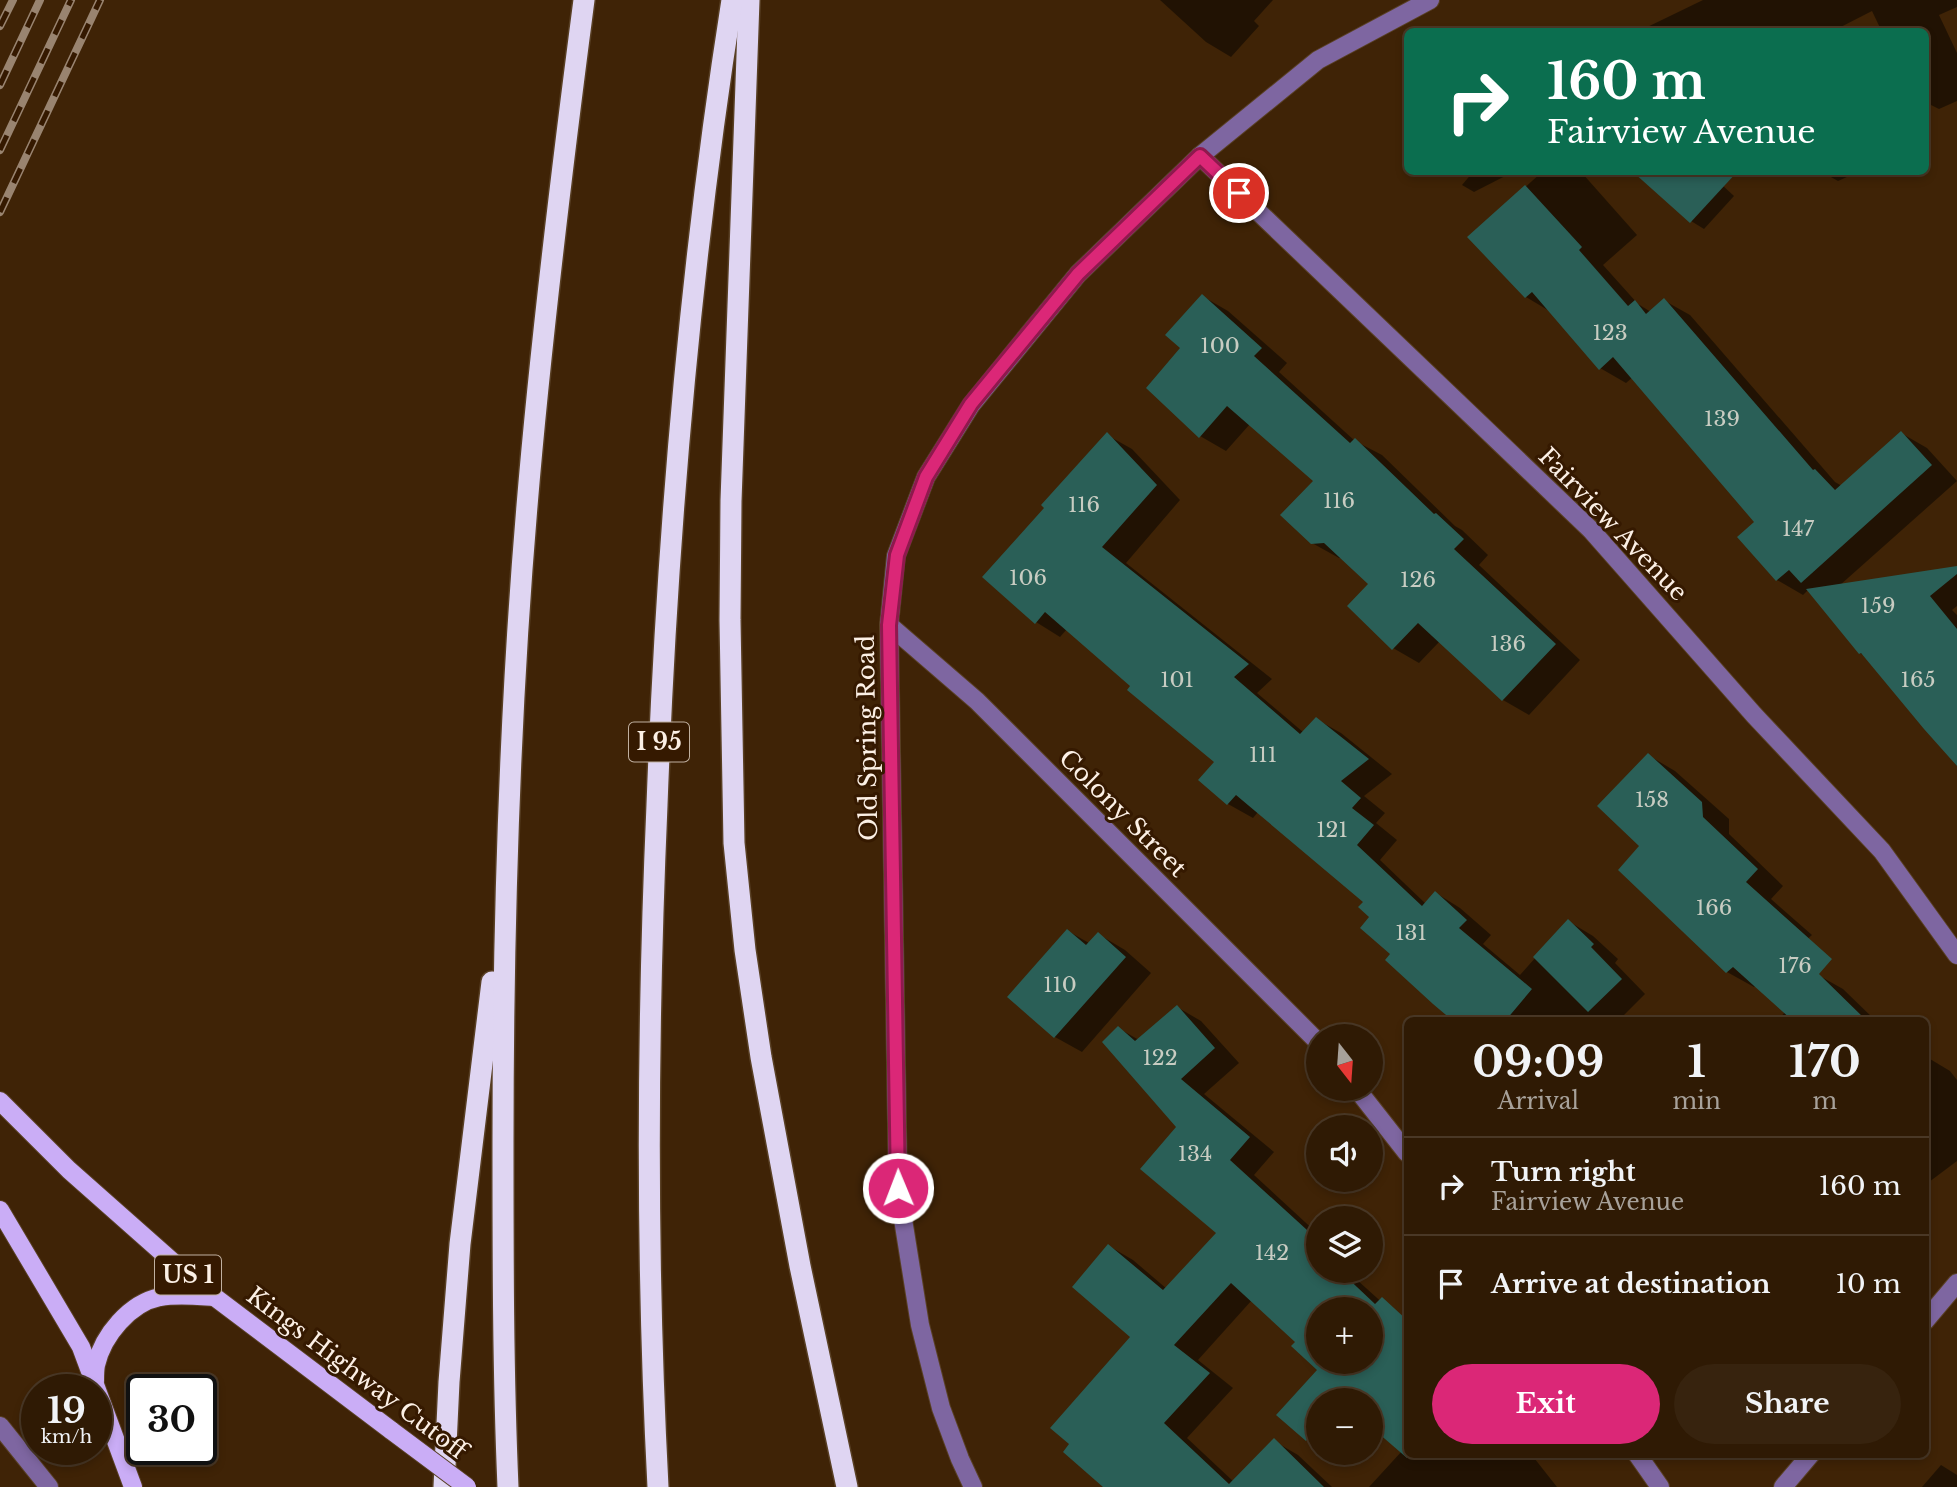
<!DOCTYPE html>
<html lang="en">
<head>
<meta charset="utf-8">
<style>
	body { margin:0; font-family:"Libre Baskerville",serif; background:#37230e; color:#f1f3f6; height:100vh; display:flex; flex-direction:column; font-size:26px; white-space:nowrap }
	* { box-sizing:border-box; margin:0 }
	p { font-size:23px; color:#a7a19a }
	.icon { flex:none; width:38px; height:38px; fill:none; stroke:currentColor; stroke-width:2; stroke-linecap:round; stroke-linejoin:round }
	.map { position:relative; flex:1; overflow:hidden }
	.side { position:absolute; left:1404px; top:1017px; width:525px; height:441px; display:flex; flex-direction:column; background:#2f1a04; border-radius:10px; box-shadow:0 4px 10px #0003,0 0 0 2px #4a3826 }
	.side>* { flex:none }
	.top-card { position:absolute; left:1404px; top:28px; width:525px; height:147px; border-radius:10px; box-shadow:0 4px 10px #0003,0 0 0 2px #4a3826; background:#0b6e4f; color:#fff; overflow:hidden }
	.needle { width:46px; rotate:163deg }
	.fabs { position:absolute; left:1306px; top:1024px; display:grid; gap:14px }
	.fabs a { display:grid; place-items:center; width:77px; height:77px; border-radius:50%; background:#2f1a04; box-shadow:0 4px 10px #0003,0 0 0 2px #4a3826; font-size:35px }
	.speed { position:absolute; left:21px; top:1374px; display:flex; gap:14px; font-size:35px; font-weight:700; text-align:center }
	.speed>* { display:grid; place-content:center; width:91px; height:91px; border-radius:50%; background:#2f1a04; box-shadow:0 4px 10px #0003,0 0 0 2px #4a3826; line-height:1 }
	.speed small { font-size:18px; font-weight:400 }
	.speed .limit { border:4px solid #111; border-radius:10px; background:#fff; color:#111 }
	.pin { position:absolute; display:grid; place-items:center; width:60px; height:60px; color:#fff; margin:-30px; border:4px solid #fff; border-radius:50%; box-shadow:0 2px 7px #0007 }
	.me { position:absolute; width:77px; margin:-38px; rotate:359deg; stroke-linejoin:round; filter:drop-shadow(0 0 5px #0008) }
	.turn { display:flex; align-items:center; gap:24px; height:147px; padding:0 28px; font-size:32px }
	.turn .icon { width:91px; height:91px; stroke-width:2.5 }
	.turn b { display:block; font-size:49px; line-height:60px }
	.eta { display:flex; justify-content:space-evenly; align-items:center; height:119px; text-align:center }
	.eta b { font-size:42px; font-weight:800; line-height:49px }
	.action { display:flex; gap:14px; margin-top:auto; padding:14px 28px }
	.action a { flex:1; height:80px; border-radius:42px; background:#db2777; color:#fff; font-size:28px; font-weight:800; line-height:80px; text-align:center }
	.action a+a { background:#37230e; color:#f1f3f6 }
	ul { padding:0; list-style:none }
	li { display:flex; align-items:center; gap:21px; height:98px; padding:0 28px; border-top:2px solid #4a3826 }
	li div { flex:1 }
	li b { display:block; font-size:26px }
	li em { font-style:normal }
	.map>svg:first-child { display:block }
	.shadow { fill:#0007; fill-rule:evenodd }
	.building { fill:#2a5f57; fill-rule:evenodd }
	.lines { fill:none; stroke-linecap:round; stroke-linejoin:round }
	.minor-casing { stroke:#594025; stroke-width:20 }
	.primary-casing { stroke:#594025; stroke-width:20 }
	.motorway-casing { stroke:#594025; stroke-width:24 }
	.minor { stroke:#7e66a1; stroke-width:18 }
	.primary { stroke:#caadf6; stroke-width:18 }
	.motorway { stroke:#dfd5f2; stroke-width:21 }
	.rail-casing { stroke:#998470; stroke-width:8 }
	.rail { stroke:#351900; stroke-width:5; stroke-dasharray:16; stroke-linecap:butt }
	.primary-bridge-casing { stroke:#594025; stroke-width:20; stroke-linecap:butt }
	.primary-bridge { stroke:#caadf6; stroke-width:18 }
	.route-casing { stroke:#8e194d; stroke-width:18 }
	.route { stroke:#db2777; stroke-width:12 }
	.labels { text-anchor:middle; dominant-baseline:central; stroke-width:6; stroke-linejoin:round; paint-order:stroke }
	.number-label { font-size:21px; fill:#c8ccc2 }
	.shield { fill:#351900; stroke:#c0b0a0; stroke-width:2 }
	.shield-label { font-size:23px; font-weight:bold; fill:#fcf0e5 }
	.street-label { font-size:24px; fill:#fcf0e5; stroke:#351900 }
</style>
</head>
<body>
<div class="map">
<svg width="1957" height="1487" viewBox="0 0 1957 1487">
	<rect width="100%" height="100%" fill="#3f2306"/>
	<g class="shadow">
		<path d="M 1160,0 L 1273,0 L 1254,21 L 1259,26 L 1231,57 L 1206,42 Z"/>
		<path d="M 1703,0 L 1957,0 L 1957,7 L 1939,15 L 1957,53 L 1957,101 L 1939,109 L 1925,102 L 1925,32 L 1882,32 L 1872,11 L 1831,32 L 1637,32 Z"/>
		<path d="M 1473,172 L 1513,172 L 1474,192 L 1462,185 Z"/>
		<path d="M 1542,172 L 1578,172 L 1582,173 L 1637,235 L 1603,265 L 1638,304 L 1651,312 L 1665,301 L 1690,315 L 1835,482 L 1842,486 L 1901,433 L 1927,448 L 1957,481 L 1839,586 L 1957,568 L 1957,606 L 1952,610 L 1957,615 L 1957,766 L 1867,657 L 1860,653 L 1808,590 L 1803,595 L 1777,580 L 1757,523 L 1633,377 L 1626,383 L 1600,368 L 1551,312 L 1526,297 L 1470,237 Z"/>
		<path d="M 1671,172 L 1708,172 L 1734,196 L 1704,229 L 1691,221 L 1655,189 Z"/>
		<path d="M 1822,172 L 1858,172 L 1838,181 Z"/>
		<path d="M 1202,296 L 1228,311 L 1287,363 L 1279,372 L 1355,441 L 1382,455 L 1455,526 L 1462,530 L 1488,555 L 1479,565 L 1580,660 L 1529,715 L 1503,700 L 1440,641 L 1419,663 L 1393,648 L 1371,583 L 1343,558 L 1339,558 L 1312,543 L 1316,481 L 1250,424 L 1226,451 L 1200,436 L 1183,348 Z"/>
		<path d="M 1107,435 L 1132,449 L 1180,500 L 1126,563 L 1272,679 L 1257,693 L 1303,732 L 1316,719 L 1341,733 L 1392,774 L 1364,796 L 1385,813 L 1376,823 L 1397,840 L 1380,860 L 1426,904 L 1436,893 L 1460,908 L 1491,935 L 1483,944 L 1520,975 L 1568,921 L 1593,936 L 1618,959 L 1615,963 L 1645,994 L 1619,1020 L 1456,1020 L 1387,960 L 1392,954 L 1365,902 L 1258,812 L 1253,818 L 1228,804 L 1201,779 L 1216,762 L 1067,629 L 1060,637 L 1036,622 L 1047,508 Z"/>
		<path d="M 1648,755 L 1675,771 L 1729,819 L 1729,834 L 1783,886 L 1771,899 L 1812,935 L 1754,987 L 1727,972 L 1642,845 Z"/>
		<path d="M 1068,931 L 1089,943 L 1098,934 L 1125,950 L 1151,973 L 1082,1052 L 1055,1037 L 1010,997 Z"/>
		<path d="M 1818,975 L 1843,989 L 1875,1020 L 1778,1020 Z"/>
		<path d="M 1177,1007 L 1201,1021 L 1239,1063 L 1204,1094 L 1274,1152 L 1254,1175 L 1318,1234 L 1318,1270 L 1346,1270 L 1407,1325 L 1407,1454 L 1531,1454 L 1557,1487 L 1369,1487 L 1402,1451 L 1370,1400 L 1318,1400 L 1318,1446 L 1307,1440 L 1320,1370 L 1298,1342 L 1252,1300 L 1198,1360 L 1233,1388 L 1187,1438 L 1234,1482 L 1274,1441 L 1298,1455 L 1332,1487 L 1106,1487 L 1132,1337 L 1109,1246 L 1133,1260 L 1167,1289 L 1219,1233 L 1179,1127 L 1118,1028 L 1139,1040 ZM 1318,1309 L 1370,1309 L 1370,1362 L 1318,1362 Z"/>
		<path d="M 1925,1056 L 1950,1071 L 1957,1080 L 1957,1161 L 1925,1185 Z"/>
		<path d="M 1941,1465 L 1957,1475 L 1957,1487 L 1922,1487 Z"/>
	</g>
	<g class="building">
		<path d="M 1633,172 L 1737,172 L 1690,223 Z"/>
		<path d="M 1525,185 L 1582,247 L 1579,250 L 1628,306 L 1635,300 L 1646,314 L 1664,298 L 1813,470 L 1815,469 L 1835,490 L 1901,431 L 1932,465 L 1801,583 L 1789,570 L 1776,581 L 1737,537 L 1754,522 L 1613,357 L 1599,370 L 1532,292 L 1525,298 L 1467,237 Z"/>
		<path d="M 1202,294 L 1262,348 L 1254,356 L 1350,443 L 1355,438 L 1434,514 L 1436,513 L 1464,539 L 1454,549 L 1556,644 L 1502,701 L 1418,623 L 1392,650 L 1347,606 L 1368,584 L 1324,543 L 1311,544 L 1280,515 L 1313,481 L 1227,406 L 1199,438 L 1146,388 L 1180,348 L 1165,335 Z"/>
		<path d="M 1107,432 L 1157,485 L 1102,547 L 1249,664 L 1234,677 L 1300,734 L 1316,717 L 1369,759 L 1341,781 L 1361,798 L 1352,808 L 1374,825 L 1357,845 L 1422,906 L 1435,891 L 1467,920 L 1459,928 L 1532,989 L 1506,1020 L 1452,1020 L 1433,1004 L 1385,960 L 1390,954 L 1360,928 L 1369,917 L 1358,907 L 1363,902 L 1236,795 L 1227,805 L 1198,780 L 1214,762 L 1127,690 L 1130,686 L 1045,612 L 1035,624 L 982,577 L 1044,508 L 1041,505 Z"/>
		<path d="M 1957,566 L 1957,574 L 1930,596 L 1957,629 L 1957,766 L 1924,729 L 1861,653 L 1859,654 L 1806,589 Z"/>
		<path d="M 1648,753 L 1702,802 L 1703,817 L 1758,869 L 1746,882 L 1832,959 L 1819,974 L 1866,1020 L 1792,1020 L 1733,967 L 1726,973 L 1618,870 L 1639,846 L 1597,806 Z"/>
		<path d="M 1568,919 L 1594,944 L 1591,947 L 1622,979 L 1588,1012 L 1533,957 Z"/>
		<path d="M 1067,929 L 1086,945 L 1098,932 L 1126,957 L 1054,1038 L 1007,997 Z"/>
		<path d="M 1177,1005 L 1215,1048 L 1181,1079 L 1250,1137 L 1230,1160 L 1318,1240 L 1318,1270 L 1339,1270 L 1375,1304 L 1382,1297 L 1407,1320 L 1407,1458 L 1370,1426 L 1370,1400 L 1318,1400 L 1318,1428 L 1306,1441 L 1276,1415 L 1317,1370 L 1291,1346 L 1295,1342 L 1231,1283 L 1174,1345 L 1210,1373 L 1164,1423 L 1229,1484 L 1274,1438 L 1324,1487 L 1103,1487 L 1063,1452 L 1069,1444 L 1050,1428 L 1130,1337 L 1072,1287 L 1108,1244 L 1163,1290 L 1216,1233 L 1140,1169 L 1176,1127 L 1102,1042 L 1118,1026 L 1135,1041 ZM 1318,1309 L 1370,1309 L 1370,1362 L 1318,1362 Z"/>
	</g>
	<g class="lines">
		<defs>
			<g id="minor">
				<path d="M 1200,156 L 1591,530 L 1754,715 L 1882,851 L 1957,955"/>
				<path d="M 889,625 L 977,701 L 1318,1042"/>
				<path d="M 1356,1088 L 1407,1153"/>
				<path d="M 1925,1321 L 1957,1283"/>
				<path d="M 0,1426 L 49,1487"/>
				<path d="M 1637,1454 L 1660,1487"/>
				<path d="M 973,1487 L 960,1459 L 941,1408 L 920,1325 L 898,1188 L 889,625 L 896,556 L 926,477 L 971,405 L 1078,274 L 1200,156 L 1318,60 L 1430,0"/>
				<path d="M 1783,1487 L 1811,1454"/>
			</g>
			<g id="primary">
				<path d="M 0,1101 L 69,1170 L 200,1286 L 392,1431"/>
				<path d="M 0,1210 L 81,1347 L 133,1487"/>
				<path d="M 95,1381 C 95,1376 95,1370 96,1365 C 103,1335 130,1303 160,1297 C 178,1294 197,1296 214,1297"/>
			</g>
			<g id="motorway">
				<path d="M 749,0 L 731,501 L 730,620 L 734,843 L 745,950 L 761,1057 L 800,1266 L 847,1487"/>
				<path d="M 444,1487 L 449,1382 L 460,1244 L 492,982"/>
				<path d="M 508,1487 C 503,1372 503,1257 503,1142 C 503,930 509,718 527,506 C 541,337 562,168 584,0"/>
				<path d="M 658,1487 C 646,1260 647,1033 657,805 C 667,537 690,265 732,0"/>
			</g>
		</defs>
		<use href="#minor" class="minor-casing"/>
		<use href="#primary" class="primary-casing"/>
		<use href="#motorway" class="motorway-casing"/>
		<use href="#minor" class="minor"/>
		<use href="#primary" class="primary"/>
		<use href="#motorway" class="motorway"/>
		<defs>
			<g id="rail">
				<path d="M 0,26 L 13,0"/>
				<path d="M 0,85 L 40,0"/>
				<path d="M 0,150 L 71,0"/>
				<path d="M 0,212 L 100,0"/>
			</g>
		</defs>
		<use href="#rail" class="rail-casing"/>
		<use href="#rail" class="rail"/>
		<defs>
			<path id="primary-bridge" d="M 392,1431 L 467,1487"/>
		</defs>
		<use href="#primary-bridge" class="primary-bridge-casing"/>
		<use href="#primary-bridge" class="primary-bridge"/>
	</g>
	<g class="lines">
		<defs>
			<path id="route" d="M 898,1188 L 889,625 L 897,555 L 926,477 L 971,404 L 1078,274 L 1200,156 L 1239,193"/>
		</defs>
		<use href="#route" class="route-casing"/>
		<use href="#route" class="route"/>
	</g>
	<g class="labels">
		<g class="number-label">
			<text x="1610" y="333">123</text>
			<text x="1220" y="346">100</text>
			<text x="1722" y="419">139</text>
			<text x="1339" y="501">116</text>
			<text x="1084" y="505">116</text>
			<text x="1798" y="529">147</text>
			<text x="1028" y="578">106</text>
			<text x="1418" y="580">126</text>
			<text x="1878" y="606">159</text>
			<text x="1508" y="644">136</text>
			<text x="1177" y="680">101</text>
			<text x="1918" y="680">165</text>
			<text x="1263" y="755">111</text>
			<text x="1652" y="800">158</text>
			<text x="1332" y="830">121</text>
			<text x="1714" y="908">166</text>
			<text x="1411" y="933">131</text>
			<text x="1795" y="966">176</text>
			<text x="1060" y="985">110</text>
			<text x="1160" y="1058">122</text>
			<text x="1195" y="1154">134</text>
			<text x="1272" y="1253">142</text>
		</g>
		<g class="shield">
			<rect x="629" y="722.5" width="60" height="39" rx="5"/>
			<rect x="155" y="1255.5" width="66" height="39" rx="5"/>
		</g>
		<g class="shield-label">
			<text x="659" y="742">I 95</text>
			<text x="188" y="1275">US 1</text>
		</g>
		<g class="street-label">
			<text transform="translate(1613 524) rotate(46)">Fairview Avenue</text>
			<text transform="translate(867 738) rotate(-91)">Old Spring Road</text>
			<text transform="translate(1123 813) rotate(45)">Colony Street</text>
			<text transform="translate(357 1373) rotate(37)">Kings Highway Cutoff</text>
		</g>
	</g>
</svg>
<div class="fabs">
<a><svg class="needle" viewBox="-14 -14 28 28"><path d="M0-13l5 13h-10z" fill="#e53935"/><path d="M0 13l5-13h-10z" fill="#a7a19a"/></svg></a>
<a><svg class="icon" aria-label="sound" viewBox="0 0 24 24"><path d="M4 9h4l5-4v14l-5-4H4zM17 9q2 3 0 6"/></svg></a>
<a><svg class="icon" aria-label="layers" viewBox="0 0 24 24"><path d="M12 4l9 5-9 5-9-5zM3 14l9 5 9-5"/></svg></a>
<a>+</a>
<a>−</a>
</div>
<div class="speed"><div>19<small>km/h</small></div><div class="limit">30</div></div>
<div class="pin" style="left:1239px;top:193px;background:#d93025"><svg class="icon" aria-label="arrive" viewBox="0 0 24 24"><path d="M6 21V4h12l-3 4 3 4H6"/></svg></div>
<svg class="me" style="left:898px;top:1188px" viewBox="-20 -20 40 40"><circle r="17" fill="#db2777" stroke="#fff" stroke-width="3"/><path d="M0-11L8 9 0 5-8 9z" fill="#fff"/></svg>
<div class="top-card">
<div class="turn"><svg class="icon" aria-label="right" viewBox="0 0 24 24"><path d="M7 20v-9h11M14 6l5 5-5 5"/></svg><div><b>160 m</b>Fairview Avenue</div></div>
</div>
<section class="side">
<div class="eta">
<div><b>09:09</b><p>Arrival</p></div>
<div><b>1</b><p>min</p></div>
<div><b>170</b><p>m</p></div>
</div>
<ul>
<li><svg class="icon" aria-label="right" viewBox="0 0 24 24"><path d="M7 20v-9h11M14 6l5 5-5 5"/></svg><div><b>Turn right</b><p>Fairview Avenue</p></div><em>160 m</em></li>
<li><svg class="icon" aria-label="arrive" viewBox="0 0 24 24"><path d="M6 21V4h12l-3 4 3 4H6"/></svg><div><b>Arrive at destination</b></div><em>10 m</em></li>
</ul>
<div class="action"><a>Exit</a><a>Share</a></div>
</section>
</div>
</body>
</html>
